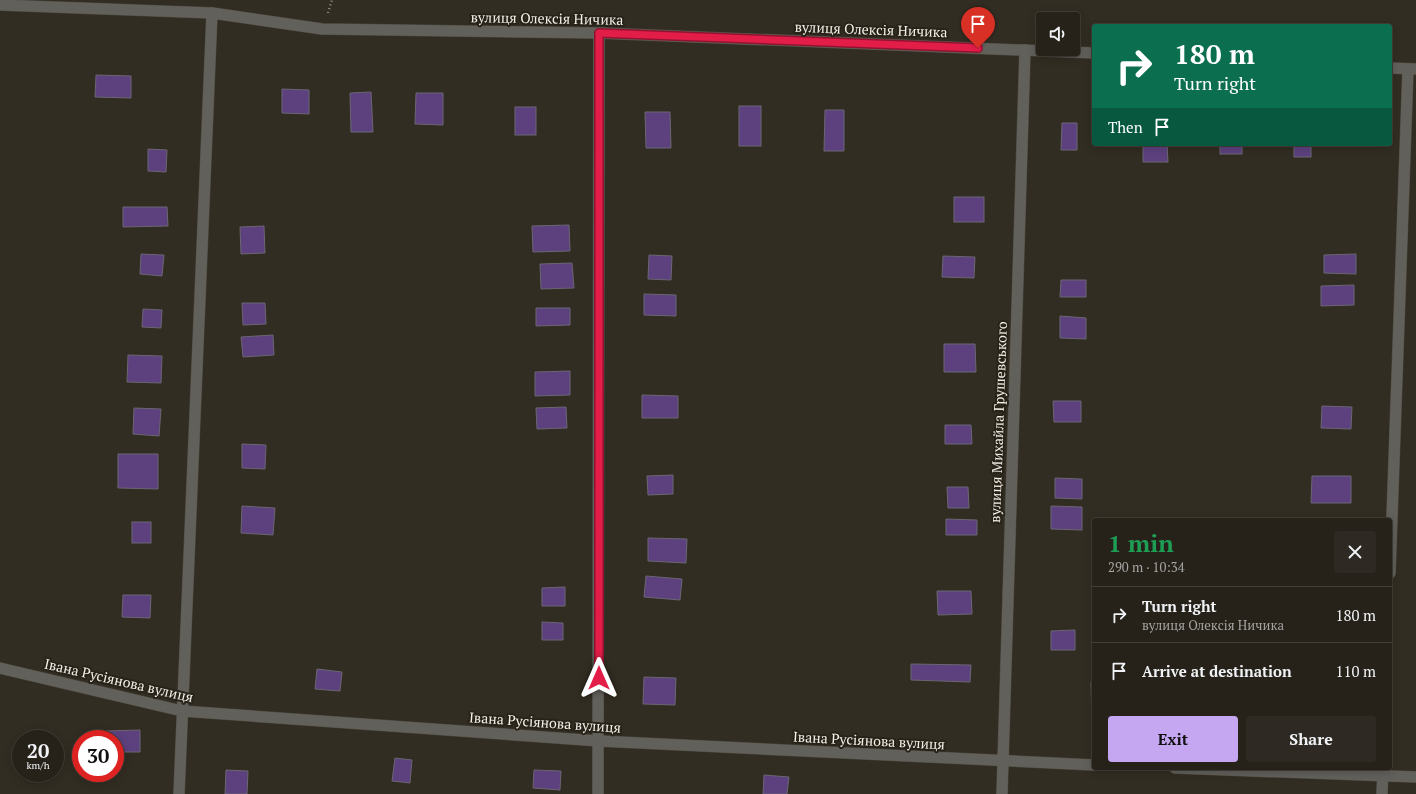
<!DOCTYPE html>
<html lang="en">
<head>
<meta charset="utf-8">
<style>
	body { margin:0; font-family:"PT Serif",serif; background:#2e2a23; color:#f1f3f6; height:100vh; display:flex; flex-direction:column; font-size:15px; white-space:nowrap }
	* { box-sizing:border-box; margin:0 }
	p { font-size:13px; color:#a4a4a2 }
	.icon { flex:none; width:22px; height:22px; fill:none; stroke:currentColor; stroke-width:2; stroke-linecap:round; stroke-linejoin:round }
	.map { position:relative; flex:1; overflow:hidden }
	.drawer { position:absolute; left:1092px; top:518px; width:300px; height:252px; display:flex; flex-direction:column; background:#26221a; border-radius:4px; box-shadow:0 2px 10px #0003,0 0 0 1px #423f39 }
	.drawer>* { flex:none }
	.hud { position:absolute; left:1092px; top:24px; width:300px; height:122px; border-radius:4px; box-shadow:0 2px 10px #0003,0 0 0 1px #423f39; background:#0b6e4f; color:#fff; overflow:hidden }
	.tools { position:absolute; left:1036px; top:12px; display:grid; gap:8px }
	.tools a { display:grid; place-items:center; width:44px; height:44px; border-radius:4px; background:#26221a; box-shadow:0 2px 10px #0003,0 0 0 1px #423f39; font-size:20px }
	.speed { position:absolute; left:12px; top:730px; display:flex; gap:8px; font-size:20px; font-weight:700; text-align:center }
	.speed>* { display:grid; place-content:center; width:52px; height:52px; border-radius:50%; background:#26221a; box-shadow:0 2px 10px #0003,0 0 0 1px #423f39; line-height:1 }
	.speed small { font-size:10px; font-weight:400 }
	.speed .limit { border:6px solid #d22; background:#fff; color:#111 }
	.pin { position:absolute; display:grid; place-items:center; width:34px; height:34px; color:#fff; margin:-41px -17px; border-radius:50% 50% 50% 0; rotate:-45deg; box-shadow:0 0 4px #0007 }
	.pin .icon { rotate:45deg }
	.me { position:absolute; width:44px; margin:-22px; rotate:0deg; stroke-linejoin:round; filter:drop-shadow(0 0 3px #0008) }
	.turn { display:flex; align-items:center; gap:14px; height:84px; padding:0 16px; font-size:18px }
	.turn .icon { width:52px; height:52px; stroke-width:2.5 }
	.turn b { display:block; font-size:28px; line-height:34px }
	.then { display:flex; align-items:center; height:38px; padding:0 16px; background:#0003; gap:8px; font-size:15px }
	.round { display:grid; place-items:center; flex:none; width:42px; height:42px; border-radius:4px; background:#2e2a23 }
	.overview { display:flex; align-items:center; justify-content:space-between; height:68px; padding:0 16px }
	h1 { font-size:24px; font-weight:700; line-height:30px; color:#1e9e55 }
	.action { display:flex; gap:8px; margin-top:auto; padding:8px 16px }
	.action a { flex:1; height:46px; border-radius:4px; background:#c5a7f1; color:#111; font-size:16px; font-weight:700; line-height:46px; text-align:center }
	.action a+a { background:#2e2a23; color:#f1f3f6 }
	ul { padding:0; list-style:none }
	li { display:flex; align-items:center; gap:12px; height:56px; padding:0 16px; border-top:1px solid #423f39 }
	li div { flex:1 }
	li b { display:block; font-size:15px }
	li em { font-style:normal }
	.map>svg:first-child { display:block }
	.building { fill:#5c417e; stroke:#6b6672 }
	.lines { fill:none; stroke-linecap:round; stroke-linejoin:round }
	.minor-casing { stroke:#4d483e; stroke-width:12 }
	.path { stroke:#918d84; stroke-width:2.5; stroke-dasharray:1 3; stroke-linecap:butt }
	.minor { stroke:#62605b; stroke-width:11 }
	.route-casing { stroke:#92132f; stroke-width:10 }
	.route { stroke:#e11d48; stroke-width:7 }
	.labels { text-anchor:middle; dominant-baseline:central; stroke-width:4; stroke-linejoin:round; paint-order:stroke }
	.street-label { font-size:14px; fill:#f3f0e9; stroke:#282319 }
</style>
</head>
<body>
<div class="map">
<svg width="1416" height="794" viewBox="0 0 1416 794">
	<rect width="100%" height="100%" fill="#322d22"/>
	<g class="building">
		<path d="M 96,75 L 131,76 L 131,98 L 95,97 Z"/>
		<path d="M 282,89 L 309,90 L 309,114 L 282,113 Z"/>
		<path d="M 371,92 L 373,132 L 351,132 L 350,93 Z"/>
		<path d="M 416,93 L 443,93 L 443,125 L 415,124 Z"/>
		<rect x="739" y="106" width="22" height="40"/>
		<rect x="515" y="107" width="21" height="28"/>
		<path d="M 825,110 L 844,110 L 844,151 L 824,151 Z"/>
		<path d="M 645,112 L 670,112 L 671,148 L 646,148 Z"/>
		<path d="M 1062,123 L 1077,123 L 1077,150 L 1061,150 Z"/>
		<path d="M 1143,144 L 1167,144 L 1168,162 L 1143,162 Z"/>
		<rect x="1220" y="144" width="22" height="10"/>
		<rect x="1294" y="144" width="17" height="13"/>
		<path d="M 148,149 L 167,150 L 166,172 L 148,171 Z"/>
		<rect x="954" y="197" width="30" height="25"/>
		<path d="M 123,207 L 167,207 L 168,226 L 123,227 Z"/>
		<path d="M 569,225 L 570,251 L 533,252 L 532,226 Z"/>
		<path d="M 264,226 L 265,253 L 241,254 L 240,227 Z"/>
		<path d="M 141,254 L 164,255 L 162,276 L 140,274 Z"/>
		<path d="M 1356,254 L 1356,274 L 1324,273 L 1324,255 Z"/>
		<path d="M 649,255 L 672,256 L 671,280 L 648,279 Z"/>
		<path d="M 943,256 L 975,257 L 974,278 L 942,277 Z"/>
		<path d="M 572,263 L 574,288 L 541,289 L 540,264 Z"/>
		<path d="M 1061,280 L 1086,280 L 1086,297 L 1060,297 Z"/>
		<path d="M 1354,285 L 1354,305 L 1321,306 L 1321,286 Z"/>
		<path d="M 644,294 L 676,295 L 676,316 L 644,315 Z"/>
		<path d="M 242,303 L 265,303 L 266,324 L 243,325 Z"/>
		<path d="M 536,308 L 570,308 L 570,325 L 536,326 Z"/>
		<path d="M 143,309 L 162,310 L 161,328 L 142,327 Z"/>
		<path d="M 1060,316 L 1086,318 L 1086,339 L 1060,338 Z"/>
		<path d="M 273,335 L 274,355 L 243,357 L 241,337 Z"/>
		<path d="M 944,344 L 975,344 L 976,372 L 944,372 Z"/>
		<path d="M 128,355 L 162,356 L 161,383 L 127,382 Z"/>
		<path d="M 570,371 L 570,395 L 535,396 L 535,372 Z"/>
		<path d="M 642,395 L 678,396 L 678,418 L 642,418 Z"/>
		<path d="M 1053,401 L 1081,401 L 1081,422 L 1054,422 Z"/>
		<path d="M 1322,406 L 1352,407 L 1351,429 L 1321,428 Z"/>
		<path d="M 566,407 L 567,428 L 537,429 L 536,408 Z"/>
		<path d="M 134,408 L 161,409 L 159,436 L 133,434 Z"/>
		<path d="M 945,425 L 971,425 L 972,444 L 945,444 Z"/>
		<path d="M 242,444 L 266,445 L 265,469 L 242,468 Z"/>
		<path d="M 118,454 L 158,454 L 158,489 L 118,488 Z"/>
		<path d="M 673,475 L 673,494 L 648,495 L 647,476 Z"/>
		<path d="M 1312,476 L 1351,476 L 1351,503 L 1311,503 Z"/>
		<path d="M 1055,478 L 1082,479 L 1082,499 L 1055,498 Z"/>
		<path d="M 947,487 L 968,487 L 969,508 L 948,508 Z"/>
		<path d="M 242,506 L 275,508 L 273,535 L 241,533 Z"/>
		<path d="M 1051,506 L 1082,507 L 1082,530 L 1051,529 Z"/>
		<path d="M 946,519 L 977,520 L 977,535 L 946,535 Z"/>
		<rect x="132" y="522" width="19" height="21"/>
		<path d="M 648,538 L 687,539 L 686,563 L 648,561 Z"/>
		<path d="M 646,576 L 682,579 L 680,600 L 644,597 Z"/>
		<path d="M 565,587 L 565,606 L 542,606 L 542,588 Z"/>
		<path d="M 937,591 L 971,591 L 972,614 L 938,615 Z"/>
		<path d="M 123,595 L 151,595 L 150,618 L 122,617 Z"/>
		<path d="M 542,622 L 563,623 L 563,640 L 542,640 Z"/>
		<path d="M 1075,630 L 1075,650 L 1051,650 L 1051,631 Z"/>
		<path d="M 911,664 L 971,665 L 970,682 L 911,680 Z"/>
		<path d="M 317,669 L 342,672 L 340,691 L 315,689 Z"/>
		<path d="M 644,677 L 676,678 L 675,705 L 643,704 Z"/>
		<path d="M 1091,682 L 1094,682 L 1094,727 L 1092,727 Z"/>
		<path d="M 140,730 L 140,752 L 115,752 L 115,739 L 106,739 L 106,731 Z"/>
		<path d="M 395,758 L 412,760 L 410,783 L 392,781 Z"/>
		<path d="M 226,770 L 248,771 L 247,794 L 225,794 Z"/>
		<path d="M 534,770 L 561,771 L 560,790 L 533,788 Z"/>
		<path d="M 764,775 L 789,777 L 787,794 L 763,794 Z"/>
	</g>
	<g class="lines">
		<defs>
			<g id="minor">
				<path d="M 0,5 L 212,13 L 322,29 L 599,33 L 1094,53"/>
				<path d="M 1390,68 L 1416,69"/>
				<path d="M 1390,573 L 1408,69"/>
				<path d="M 0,668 L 182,711 L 599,741 L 1094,765"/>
				<path d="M 1175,768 L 1416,777"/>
				<path d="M 179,794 L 212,13"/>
				<path d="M 598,794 L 599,33"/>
				<path d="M 1002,794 L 1025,50"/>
				<path d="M 1382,794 L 1383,768"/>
			</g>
		</defs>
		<use href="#minor" class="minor-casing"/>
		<path class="path" d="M 328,13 L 332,0"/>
		<use href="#minor" class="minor"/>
	</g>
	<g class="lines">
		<defs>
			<path id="route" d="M 599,678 L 599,33 L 978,48"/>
		</defs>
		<use href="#route" class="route-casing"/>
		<use href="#route" class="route"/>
	</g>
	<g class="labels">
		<g class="street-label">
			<text transform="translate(547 18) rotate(1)">вулиця Олексія Ничика</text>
			<text transform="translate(871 29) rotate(2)">вулиця Олексія Ничика</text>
			<text transform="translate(998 422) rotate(-88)">вулиця Михайла Грушевського</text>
			<text transform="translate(119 680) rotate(13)">Івана Русіянова вулиця</text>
			<text transform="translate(545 722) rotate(4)">Івана Русіянова вулиця</text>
			<text transform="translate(869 740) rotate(3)">Івана Русіянова вулиця</text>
		</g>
	</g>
</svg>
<div class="tools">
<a><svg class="icon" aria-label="sound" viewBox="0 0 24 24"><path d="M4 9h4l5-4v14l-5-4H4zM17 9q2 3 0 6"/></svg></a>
</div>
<div class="speed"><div>20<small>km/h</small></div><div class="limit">30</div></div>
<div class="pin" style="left:978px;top:48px;background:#d93025"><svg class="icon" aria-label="arrive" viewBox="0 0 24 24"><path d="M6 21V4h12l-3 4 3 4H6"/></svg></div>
<svg class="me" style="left:599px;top:678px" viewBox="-20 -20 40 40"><path d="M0-17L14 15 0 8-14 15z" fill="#e11d48" stroke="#fff" stroke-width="4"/></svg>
<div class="hud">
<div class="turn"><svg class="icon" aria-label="right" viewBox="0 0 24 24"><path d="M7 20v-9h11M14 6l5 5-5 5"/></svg><div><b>180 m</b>Turn right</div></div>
<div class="then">Then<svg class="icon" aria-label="arrive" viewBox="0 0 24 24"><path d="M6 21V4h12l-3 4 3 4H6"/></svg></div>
</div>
<section class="drawer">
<div class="overview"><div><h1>1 min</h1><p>290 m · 10:34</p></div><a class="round"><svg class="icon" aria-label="close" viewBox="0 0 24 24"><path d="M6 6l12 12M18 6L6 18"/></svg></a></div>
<ul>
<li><svg class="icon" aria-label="right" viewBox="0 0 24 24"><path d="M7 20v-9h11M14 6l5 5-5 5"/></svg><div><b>Turn right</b><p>вулиця Олексія Ничика</p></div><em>180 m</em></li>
<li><svg class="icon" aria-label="arrive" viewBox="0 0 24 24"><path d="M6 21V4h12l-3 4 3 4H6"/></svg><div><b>Arrive at destination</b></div><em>110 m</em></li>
</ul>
<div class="action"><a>Exit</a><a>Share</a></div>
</section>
</div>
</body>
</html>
